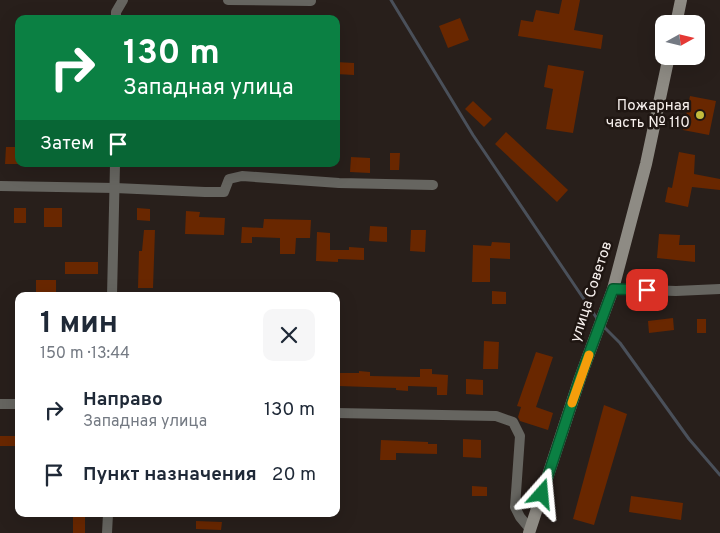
<!DOCTYPE html>
<html lang="ru">
<head>
<meta charset="utf-8">
<style>
	body { margin:0; font-family:Overpass,sans-serif; background:#f6f6f7; color:#1f2937; height:100vh; display:flex; flex-direction:column; font-size:19px; white-space:nowrap }
	* { box-sizing:border-box; margin:0 }
	p { font-size:16px; color:#747a83 }
	.icon { flex:none; width:28px; height:28px; fill:none; stroke:currentColor; stroke-width:2; stroke-linecap:round; stroke-linejoin:round }
	.map { position:relative; flex:1; overflow:hidden }
	.details { position:absolute; left:15px; top:292px; width:325px; height:225px; display:flex; flex-direction:column; background:#fff; border-radius:10px; box-shadow:0 5px 20px #0002 }
	.details>* { flex:none }
	.top-card { position:absolute; left:15px; top:15px; width:325px; height:152px; border-radius:10px; box-shadow:0 5px 20px #0002; background:#0b8043; color:#fff; overflow:hidden }
	.needle { width:32px; rotate:82deg }
	.buttons { position:absolute; left:655px; top:15px; display:grid; gap:10px }
	.buttons a { display:grid; place-items:center; width:50px; height:50px; border-radius:10px; background:#fff; box-shadow:0 5px 20px #0002; font-size:25px }
	.pin { position:absolute; display:grid; place-items:center; width:42px; height:42px; color:#fff; margin:-21px; border-radius:10px; box-shadow:0 2px 8px #0006 }
	.me { position:absolute; width:55px; margin:-28px; rotate:18deg; stroke-linejoin:round; filter:drop-shadow(0 0 4px #0008) }
	.turn { display:flex; align-items:center; gap:18px; height:105px; padding:0 25px; font-size:22px }
	.turn .icon { width:65px; height:65px; stroke-width:2.5 }
	.turn b { display:block; font-size:35px; line-height:42px }
	.then { display:flex; align-items:center; height:48px; padding:0 25px; background:#0003; gap:10px; font-size:19px }
	.round { display:grid; place-items:center; flex:none; width:52px; height:52px; border-radius:10px; background:#f6f6f7 }
	.head { display:flex; align-items:center; justify-content:space-between; height:85px; padding:0 25px }
	h1 { font-size:30px; font-weight:700; line-height:38px }
	ul { padding:0; list-style:none }
	li { display:flex; align-items:center; gap:15px; height:65px; padding:0 25px }
	li div { flex:1 }
	li b { display:block; font-size:19px }
	li em { font-style:normal }
	.map>svg:first-child { display:block }
	.lines { fill:none; stroke-linecap:round; stroke-linejoin:round }
	.stream { stroke:#4a505a; stroke-width:3 }
	.building { fill:#692700 }
	.street { stroke:#666560; stroke-width:10 }
	.secondary { stroke:#8e8b84; stroke-width:12 }
	.route-casing { stroke:#07532c; stroke-width:12 }
	.route { stroke:#0b8043; stroke-width:9 }
	.slow { stroke:#f59e0b; stroke-width:9 }
	.poi-dot { fill:#c4bc3d; stroke:#1f1612; stroke-width:2 }
	.labels { text-anchor:middle; dominant-baseline:central; stroke-width:5; stroke-linejoin:round; paint-order:stroke }
	.poi-label { font-size:15px; fill:#f8f1ee; stroke:#1f1612; text-anchor:end }
	.street-label { font-size:15px; fill:#f8f1ee; stroke:#1f1612 }
</style>
</head>
<body>
<div class="map">
<svg width="720" height="533" viewBox="0 0 720 533">
	<rect width="100%" height="100%" fill="#281f1b"/>
	<g class="lines">
		<g class="stream">
			<path d="M 391,0 L 473,135 L 598,320"/>
			<path d="M 602,325 L 620,343 L 689,439 L 720,475"/>
		</g>
	</g>
	<g class="building">
		<path d="M 562,0 L 580,0 L 574,30 L 603,35 L 601,49 L 518,36 L 521,20 L 533,22 L 536,10 L 559,14 Z"/>
		<path d="M 460,18 L 469,40 L 448,48 L 439,26 Z"/>
		<path d="M 336,62 L 354,63 L 354,75 L 336,74 Z"/>
		<path d="M 548,65 L 584,71 L 573,133 L 546,129 L 553,89 L 544,87 Z"/>
		<path d="M 690,96 L 716,101 L 709,135 L 683,130 Z"/>
		<path d="M 473,101 L 492,119 L 484,127 L 465,109 Z"/>
		<path d="M 506,132 L 568,190 L 557,202 L 495,144 Z"/>
		<path d="M 6,147 L 19,147 L 18,164 L 5,164 Z"/>
		<path d="M 679,152 L 695,155 L 694,174 L 720,179 L 720,190 L 692,187 L 688,207 L 665,202 L 668,187 L 672,188 Z"/>
		<path d="M 390,153 L 400,153 L 399,170 L 390,170 Z"/>
		<path d="M 351,157 L 370,158 L 370,173 L 350,172 Z"/>
		<rect x="14" y="208" width="12" height="15"/>
		<rect x="44" y="208" width="18" height="19"/>
		<path d="M 137,208 L 150,209 L 150,221 L 137,220 Z"/>
		<path d="M 186,211 L 200,212 L 199,217 L 225,218 L 224,235 L 185,234 Z"/>
		<path d="M 264,219 L 311,220 L 310,238 L 296,238 L 295,254 L 280,254 L 280,238 L 252,237 L 252,243 L 241,243 L 242,227 L 263,228 Z"/>
		<path d="M 370,226 L 387,227 L 387,242 L 369,241 Z"/>
		<path d="M 144,230 L 155,230 L 153,288 L 138,288 L 139,251 L 142,251 Z"/>
		<path d="M 411,230 L 426,230 L 425,252 L 410,251 Z"/>
		<path d="M 317,232 L 330,233 L 330,250 L 349,250 L 349,247 L 364,248 L 364,260 L 338,259 L 338,262 L 316,261 Z"/>
		<path d="M 659,234 L 680,235 L 679,245 L 695,245 L 695,262 L 657,258 Z"/>
		<path d="M 492,242 L 510,243 L 510,259 L 490,258 L 490,282 L 472,282 L 473,245 L 491,246 Z"/>
		<rect x="65" y="262" width="33" height="12"/>
		<rect x="36" y="280" width="20" height="16"/>
		<path d="M 492,291 L 506,292 L 506,304 L 492,304 Z"/>
		<path d="M 673,318 L 674,330 L 649,333 L 648,321 Z"/>
		<rect x="697" y="319" width="9" height="14"/>
		<path d="M 484,341 L 499,342 L 498,369 L 483,369 Z"/>
		<path d="M 536,352 L 553,357 L 536,407 L 553,413 L 548,430 L 520,421 L 518,417 L 521,407 L 517,406 Z"/>
		<path d="M 420,369 L 432,369 L 432,374 L 448,375 L 447,395 L 437,395 L 437,387 L 408,386 L 408,391 L 396,390 L 396,388 L 339,386 L 339,373 L 359,373 L 359,371 L 370,372 L 370,376 L 420,377 Z"/>
		<path d="M 466,379 L 483,380 L 483,395 L 466,394 Z"/>
		<path d="M 604,405 L 627,414 L 594,525 L 573,519 Z"/>
		<rect x="0" y="436" width="19" height="10"/>
		<path d="M 463,439 L 481,440 L 481,458 L 463,457 Z"/>
		<path d="M 381,440 L 428,442 L 428,444 L 437,444 L 437,454 L 396,453 L 396,460 L 380,460 Z"/>
		<path d="M 472,486 L 487,487 L 487,496 L 472,496 Z"/>
		<path d="M 631,496 L 683,503 L 681,520 L 629,512 Z"/>
		<rect x="73" y="514" width="12" height="19"/>
		<path d="M 196,521 L 222,522 L 221,530 L 196,529 Z"/>
	</g>
	<g class="lines">
		<g class="street">
			<path d="M 228,0 L 311,1"/>
			<path d="M 116,19 L 116,12 L 123,0"/>
			<path d="M 0,186 L 115,188 L 205,192 L 224,192 L 229,179 L 242,176 L 339,183 L 433,185"/>
			<path d="M 613,289 L 676,291 L 720,289"/>
			<path d="M 112,296 L 115,164"/>
			<path d="M 0,404 L 19,404"/>
			<path d="M 336,413 L 496,416 L 513,422 L 520,436 L 515,507 L 520,517 L 530,529"/>
			<path d="M 107,533 L 108,514"/>
		</g>
		<g class="secondary">
			<path d="M 676,24 L 681,0"/>
			<path d="M 529,533 L 580,378 L 613,289 L 646,164 L 669,56"/>
		</g>
	</g>
	<g class="lines">
		<defs>
			<path id="route" d="M 542,494 L 580,378 L 613,289 L 647,290"/>
		</defs>
		<use href="#route" class="route-casing"/>
		<use href="#route" class="route"/>
		<path class="slow" d="M 572,403 L 589,355"/>
	</g>
	<circle class="poi-dot" cx="700" cy="115" r="5"/>
	<g class="labels">
		<g class="poi-label">
			<text x="690" y="106">Пожарная<tspan x="690" dy="17">часть № 110</tspan></text>
		</g>
		<g class="street-label">
			<text transform="translate(592 292) rotate(-72)">улица Советов</text>
		</g>
	</g>
</svg>
<div class="buttons">
<a><svg class="needle" viewBox="-14 -14 28 28"><path d="M0-13l5 13h-10z" fill="#e53935"/><path d="M0 13l5-13h-10z" fill="#747a83"/></svg></a>
</div>
<div class="pin" style="left:647px;top:290px;background:#d93025"><svg class="icon" aria-label="arrive" viewBox="0 0 24 24"><path d="M6 21V4h12l-3 4 3 4H6"/></svg></div>
<svg class="me" style="left:542px;top:494px" viewBox="-20 -20 40 40"><path d="M0-17L14 15 0 8-14 15z" fill="#0b8043" stroke="#fff" stroke-width="4"/></svg>
<div class="top-card">
<div class="turn"><svg class="icon" aria-label="right" viewBox="0 0 24 24"><path d="M7 20v-9h11M14 6l5 5-5 5"/></svg><div><b>130 m</b>Западная улица</div></div>
<div class="then">Затем<svg class="icon" aria-label="arrive" viewBox="0 0 24 24"><path d="M6 21V4h12l-3 4 3 4H6"/></svg></div>
</div>
<section class="details">
<div class="head"><div><h1>1 мин</h1><p>150 m · 13:44</p></div><a class="round"><svg class="icon" aria-label="close" viewBox="0 0 24 24"><path d="M6 6l12 12M18 6L6 18"/></svg></a></div>
<ul>
<li><svg class="icon" aria-label="right" viewBox="0 0 24 24"><path d="M7 20v-9h11M14 6l5 5-5 5"/></svg><div><b>Направо</b><p>Западная улица</p></div><em>130 m</em></li>
<li><svg class="icon" aria-label="arrive" viewBox="0 0 24 24"><path d="M6 21V4h12l-3 4 3 4H6"/></svg><div><b>Пункт назначения</b></div><em>20 m</em></li>
</ul>
</section>
</div>
</body>
</html>
